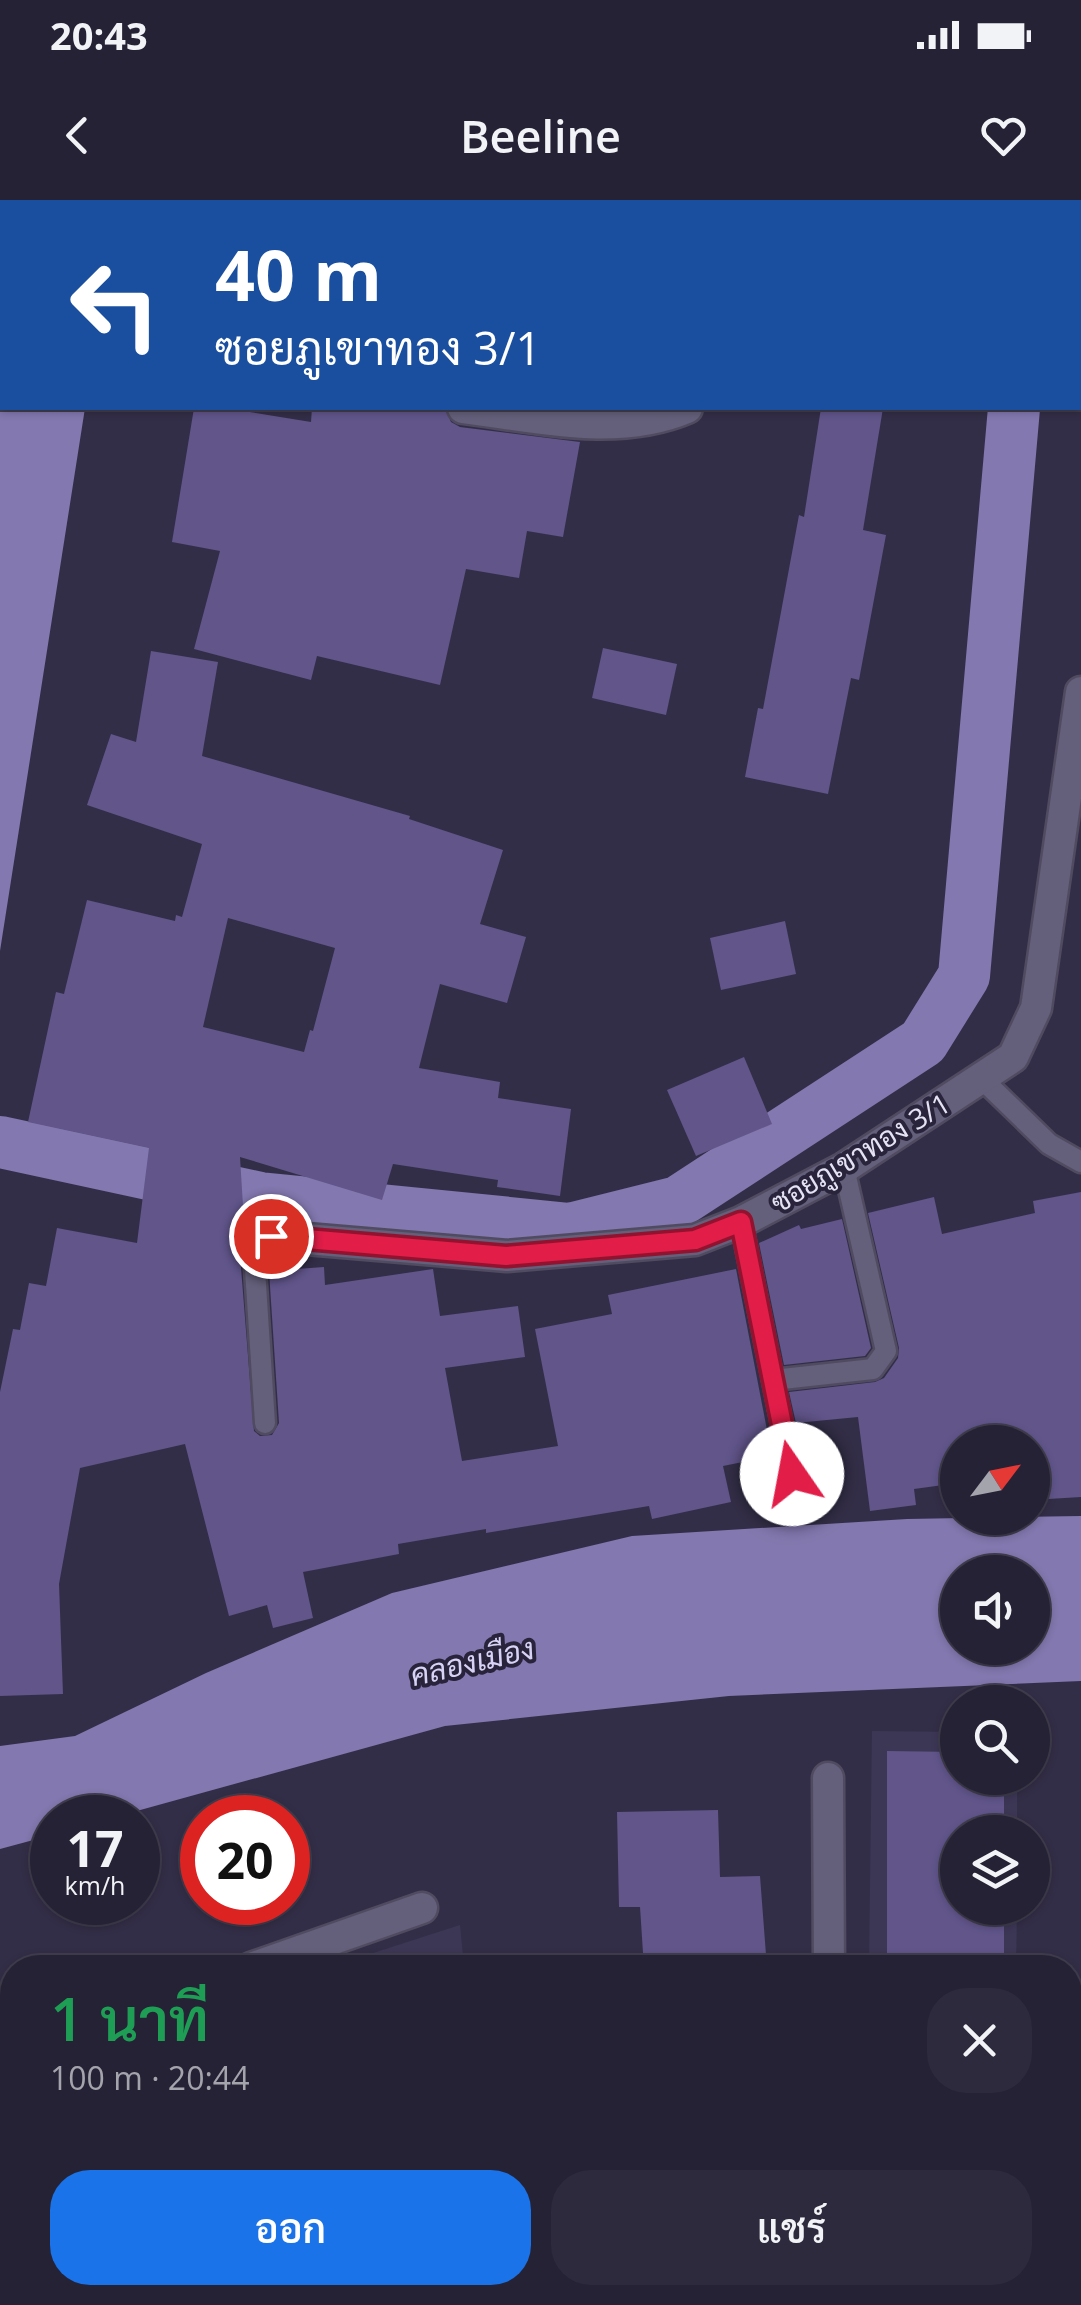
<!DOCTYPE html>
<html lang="th">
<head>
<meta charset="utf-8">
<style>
	body { margin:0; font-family:"Open Sans",Sarabun,sans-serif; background:#2e2a3d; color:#f1f3f6; height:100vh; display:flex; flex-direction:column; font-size:38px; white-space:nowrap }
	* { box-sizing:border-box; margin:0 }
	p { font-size:32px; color:#a4a4ad }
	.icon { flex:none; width:55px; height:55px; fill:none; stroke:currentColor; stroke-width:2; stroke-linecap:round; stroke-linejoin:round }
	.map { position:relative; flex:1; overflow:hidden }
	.sheet { position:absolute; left:0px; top:1755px; width:1082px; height:350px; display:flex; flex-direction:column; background:#262235; border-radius:40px 40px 0 0; box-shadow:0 2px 8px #0004,0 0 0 2px #423f50 }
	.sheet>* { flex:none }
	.top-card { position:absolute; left:0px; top:0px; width:1082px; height:210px; box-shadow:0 2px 8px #0004,0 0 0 2px #423f50; background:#1a4fa0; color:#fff; overflow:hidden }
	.needle { width:65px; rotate:58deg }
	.fabs { position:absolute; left:940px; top:1225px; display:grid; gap:20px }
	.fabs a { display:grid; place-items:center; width:110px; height:110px; border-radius:50%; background:#262235; box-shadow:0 2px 8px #0004,0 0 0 2px #423f50; font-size:50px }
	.speed { position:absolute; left:30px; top:1595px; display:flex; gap:20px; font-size:50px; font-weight:700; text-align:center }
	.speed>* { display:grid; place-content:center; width:130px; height:130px; border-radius:50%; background:#262235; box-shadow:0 2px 8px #0004,0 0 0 2px #423f50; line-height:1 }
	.speed small { font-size:25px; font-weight:400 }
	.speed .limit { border:15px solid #d22; background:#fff; color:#111 }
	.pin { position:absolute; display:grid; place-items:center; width:85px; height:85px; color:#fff; margin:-42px; border:5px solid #fff; border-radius:50%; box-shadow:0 2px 10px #0007 }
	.me { position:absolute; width:110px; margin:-55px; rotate:348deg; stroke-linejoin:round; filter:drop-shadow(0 0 8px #0008) }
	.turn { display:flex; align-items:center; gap:35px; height:210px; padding:0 50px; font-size:45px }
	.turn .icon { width:130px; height:130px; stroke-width:2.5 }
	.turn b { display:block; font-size:70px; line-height:85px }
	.round { display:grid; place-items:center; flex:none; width:105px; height:105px; border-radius:40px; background:#2e2a3d }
	.summary { display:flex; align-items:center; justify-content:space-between; height:170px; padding:0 50px }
	h1 { font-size:60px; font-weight:600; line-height:75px; color:#1e9e55 }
	.button { display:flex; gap:20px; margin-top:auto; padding:20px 50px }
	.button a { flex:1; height:115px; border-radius:40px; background:#1a73e8; color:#fff; font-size:40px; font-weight:600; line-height:115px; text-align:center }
	.button a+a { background:#2e2a3d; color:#f1f3f6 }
	.status { display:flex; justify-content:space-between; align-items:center; height:70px; padding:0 50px; background:#262235; direction:ltr }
	.status svg { height:28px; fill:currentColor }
	header { display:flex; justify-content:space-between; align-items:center; height:130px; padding:0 50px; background:#262235; font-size:45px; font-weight:600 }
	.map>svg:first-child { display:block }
	.built { fill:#3d3756 }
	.water { fill:#8378af; fill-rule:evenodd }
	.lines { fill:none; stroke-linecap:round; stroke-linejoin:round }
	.canal { stroke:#8378af; stroke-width:52 }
	.building { fill:#61558a; fill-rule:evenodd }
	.lane-casing { stroke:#504b60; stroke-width:25 }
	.street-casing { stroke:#504b60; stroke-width:35 }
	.lane { stroke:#645f7a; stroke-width:20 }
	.street { stroke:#645f7a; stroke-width:30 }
	.route-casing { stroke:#92132f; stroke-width:25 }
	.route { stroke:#e11d48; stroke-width:18 }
	.labels { text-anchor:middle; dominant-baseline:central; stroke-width:8; stroke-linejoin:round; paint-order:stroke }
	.street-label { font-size:28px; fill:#e5e3f3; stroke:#29243c }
	.water-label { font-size:30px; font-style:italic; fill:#d8d3f4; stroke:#29243c }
</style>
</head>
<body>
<div class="status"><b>20:43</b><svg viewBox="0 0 49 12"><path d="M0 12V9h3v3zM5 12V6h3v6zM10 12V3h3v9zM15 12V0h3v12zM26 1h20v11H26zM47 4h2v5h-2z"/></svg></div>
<header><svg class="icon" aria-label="back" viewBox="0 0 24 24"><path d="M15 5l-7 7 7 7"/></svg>Beeline<svg class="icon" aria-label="heart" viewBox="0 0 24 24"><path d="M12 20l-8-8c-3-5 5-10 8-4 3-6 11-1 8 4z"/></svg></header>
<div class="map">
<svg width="1081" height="2105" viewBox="0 0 1081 2105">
	<rect width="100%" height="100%" fill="#332e47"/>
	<g class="built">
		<path d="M 872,1531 L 957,1532 L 958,1578 L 1017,1578 L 1017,1632 L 958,1632 L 958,1708 L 1017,1708 L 1016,1767 L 869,1768 Z"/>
		<path d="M 460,1725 L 464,1767 L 330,1767 Z"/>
		<path d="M 12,1794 L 12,2092 L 222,2093 L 225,2105 L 0,2105 L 0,1797 Z"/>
		<path d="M 548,2093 L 805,2093 L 806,2105 L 411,2105 Z"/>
		<rect x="864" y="2093" width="152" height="12"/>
	</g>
	<g class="water">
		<path d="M 0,0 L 118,0 L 2,2 L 2,208 L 85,208 L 0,751 Z"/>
		<path d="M 1081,1316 L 1081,1481 L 729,1496 L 445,1526 L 115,1617 L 52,1618 L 52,1635 L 0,1649 L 0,1546 L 75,1536 L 206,1473 L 392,1393 L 632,1336 L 907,1319 ZM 958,1372 L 1032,1372 L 1032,1448 L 958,1448 Z"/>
	</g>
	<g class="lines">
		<g class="canal">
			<path d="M 1033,2 L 1033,0"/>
			<path d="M 0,942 L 260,998 L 570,1029 L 678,1002 L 923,842 L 964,776 L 1014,208"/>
		</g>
	</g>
	<g class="building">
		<path d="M 194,208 L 225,208 L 311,222 L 312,208 L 445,208 L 451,222 L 460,227 L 580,242 L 563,337 L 527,331 L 519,378 L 466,369 L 440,485 L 317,456 L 311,480 L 194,449 L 220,351 L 172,342 Z"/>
		<path d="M 821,208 L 883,208 L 863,330 L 886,335 L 859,480 L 851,478 L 828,594 L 745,577 L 758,508 L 763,509 L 799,315 L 804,317 Z"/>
		<path d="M 603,448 L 677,464 L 666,515 L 592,498 Z"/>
		<path d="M 151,451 L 218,462 L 202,556 L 410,616 L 409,619 L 503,650 L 480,724 L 526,737 L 507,803 L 440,784 L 419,868 L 500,882 L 498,898 L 571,909 L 560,996 L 497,987 L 498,980 L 393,964 L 382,1000 L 240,957 L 245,1039 L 240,1055 L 254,1231 L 260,1236 L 272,1235 L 279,1223 L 269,1071 L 324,1067 L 325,1085 L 433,1069 L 440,1116 L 518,1106 L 525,1157 L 445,1168 L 462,1261 L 558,1246 L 535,1129 L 612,1114 L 608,1095 L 736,1069 L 772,1256 L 723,1266 L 731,1302 L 652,1319 L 649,1306 L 486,1333 L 486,1329 L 398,1344 L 399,1354 L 303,1372 L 313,1418 L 273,1428 L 267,1405 L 229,1416 L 185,1244 L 80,1268 L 59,1384 L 63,1494 L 0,1496 L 0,1192 L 13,1129 L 20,1130 L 29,1083 L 46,1086 L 57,1028 L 137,1043 L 149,948 L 28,922 L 56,792 L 64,794 L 87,700 L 175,721 L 176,715 L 182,717 L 202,644 L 87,605 L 111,534 L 136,542 ZM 228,718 L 335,748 L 313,831 L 310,830 L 304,852 L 203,827 Z"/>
		<path d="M 785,721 L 796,774 L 721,790 L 710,738 Z"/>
		<path d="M 744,857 L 772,924 L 696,956 L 667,890 Z"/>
		<path d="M 1081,992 L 1081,1297 L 1032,1300 L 1032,1242 L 958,1242 L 958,1283 L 914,1289 L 916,1305 L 870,1311 L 858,1217 L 796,1223 L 789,1192 L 875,1182 L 884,1178 L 898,1158 L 899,1148 L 868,1013 L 934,997 L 942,1034 L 1035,1013 L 1033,1001 Z"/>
		<path d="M 842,1019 L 871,1148 L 865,1156 L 784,1165 L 759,1043 L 799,1025 L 801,1029 Z"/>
		<path d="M 887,1551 L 958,1552 L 958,1578 L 1004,1578 L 1004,1632 L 958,1632 L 958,1708 L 1004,1708 L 1004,1768 L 887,1768 Z"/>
		<path d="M 718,1610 L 720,1677 L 760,1676 L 767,1768 L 644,1768 L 640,1707 L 619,1707 L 617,1612 Z"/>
	</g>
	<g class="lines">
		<defs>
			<g id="lane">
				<path d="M 981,878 L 1049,944 L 1081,962"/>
				<path d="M 741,1022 L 792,1274"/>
				<path d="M 773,1180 L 873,1169 L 886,1151 L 844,968"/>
				<path d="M 265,1223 L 254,1054 L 258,1045 L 271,1036"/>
				<path d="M 1071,2105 L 1076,1859"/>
			</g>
			<g id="street">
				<path d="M 913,2 L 914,0"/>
				<path d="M 463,208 C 536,217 617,238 687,208"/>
				<path d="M 271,1036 L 507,1056 L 695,1040 L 741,1022 L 844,968 L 1013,857 L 1036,808 L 1081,492"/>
				<path d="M 828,1578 L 829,1768"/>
				<path d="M 251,1768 L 422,1708"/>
				<path d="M 832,2092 L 832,2105"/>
				<path d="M 246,2103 L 355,2092"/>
			</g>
		</defs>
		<use href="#lane" class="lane-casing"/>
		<use href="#street" class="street-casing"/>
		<use href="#lane" class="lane"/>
		<use href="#street" class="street"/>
	</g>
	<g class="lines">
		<defs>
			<path id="route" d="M 271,1036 L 506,1056 L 695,1040 L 741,1022 L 792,1274"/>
		</defs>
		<use href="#route" class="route-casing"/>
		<use href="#route" class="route"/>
	</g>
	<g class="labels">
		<g class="street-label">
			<text transform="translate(860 952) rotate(-31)">ซอยภูเขาทอง 3/1</text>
		</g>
		<g class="water-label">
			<text transform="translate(472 1461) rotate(-13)">คลองเมือง</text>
		</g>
	</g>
</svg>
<div class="fabs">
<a><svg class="needle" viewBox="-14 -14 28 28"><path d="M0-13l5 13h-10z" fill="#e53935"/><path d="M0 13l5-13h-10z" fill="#a4a4ad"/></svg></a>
<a><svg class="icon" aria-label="sound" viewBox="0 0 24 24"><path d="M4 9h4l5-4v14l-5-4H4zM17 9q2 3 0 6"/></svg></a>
<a><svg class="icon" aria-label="search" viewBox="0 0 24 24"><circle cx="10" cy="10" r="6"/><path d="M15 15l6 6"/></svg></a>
<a><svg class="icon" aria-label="layers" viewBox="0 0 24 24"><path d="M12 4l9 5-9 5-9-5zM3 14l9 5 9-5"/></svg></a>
</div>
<div class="speed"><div>17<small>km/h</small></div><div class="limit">20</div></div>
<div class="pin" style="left:271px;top:1036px;background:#d93025"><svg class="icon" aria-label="arrive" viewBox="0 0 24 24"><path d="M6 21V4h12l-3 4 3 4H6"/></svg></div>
<svg class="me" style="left:792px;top:1274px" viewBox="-20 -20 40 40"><circle r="19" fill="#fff"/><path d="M0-13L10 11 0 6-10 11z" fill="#e11d48"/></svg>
<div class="top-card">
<div class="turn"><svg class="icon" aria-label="left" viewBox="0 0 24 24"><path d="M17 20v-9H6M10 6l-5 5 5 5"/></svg><div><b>40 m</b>ซอยภูเขาทอง 3/1</div></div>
</div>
<section class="sheet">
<div class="summary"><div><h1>1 นาที</h1><p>100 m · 20:44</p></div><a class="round"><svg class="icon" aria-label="close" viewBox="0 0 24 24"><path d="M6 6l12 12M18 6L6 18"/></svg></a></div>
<div class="button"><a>ออก</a><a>แชร์</a></div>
</section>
</div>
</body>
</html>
